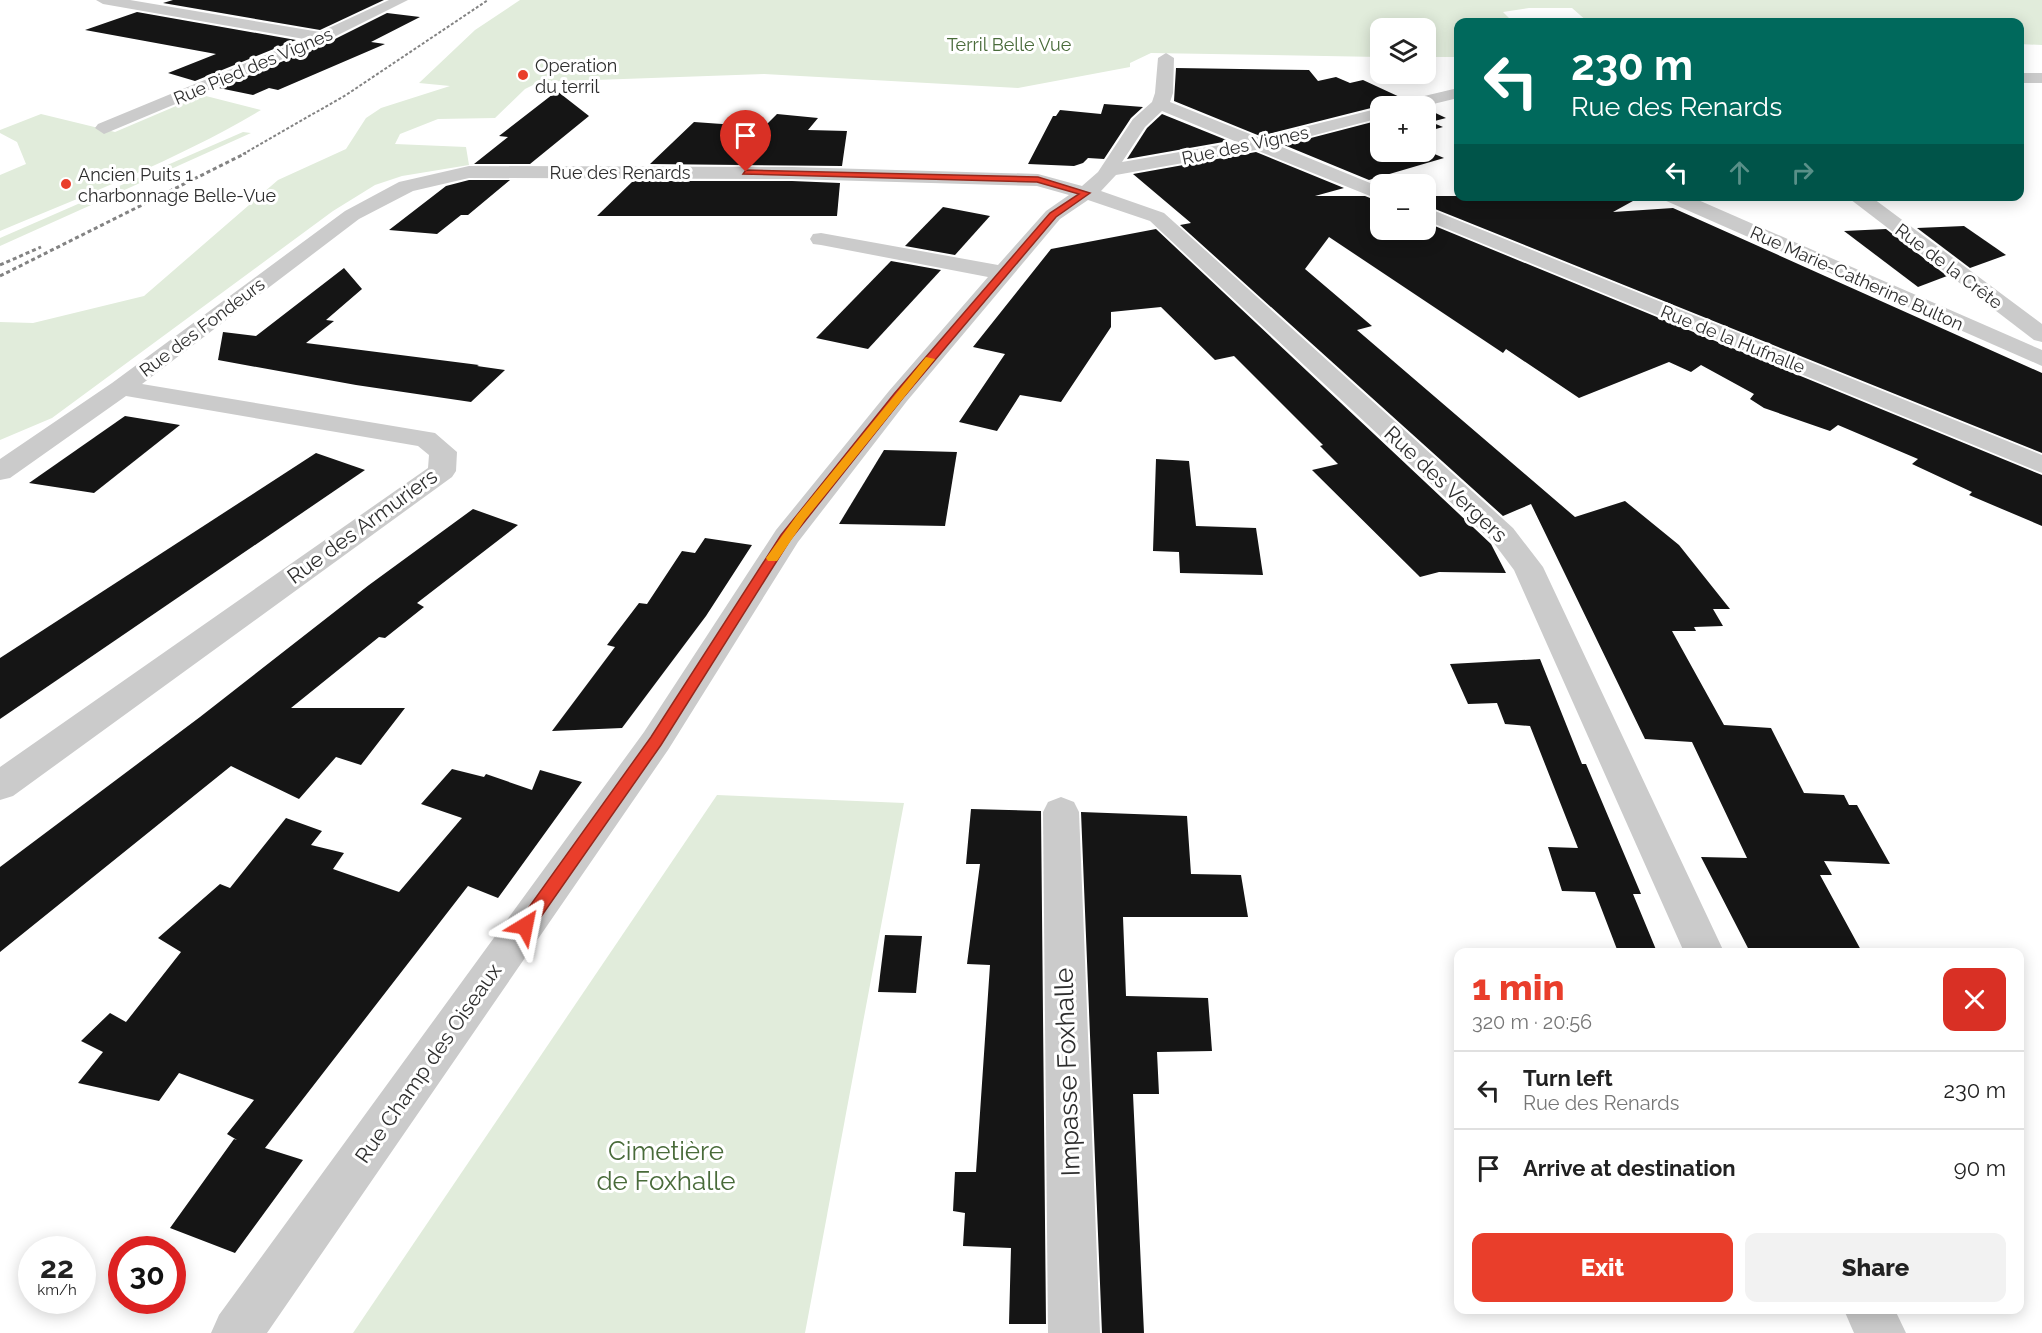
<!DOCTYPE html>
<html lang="en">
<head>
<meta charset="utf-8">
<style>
	body { margin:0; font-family:Raleway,sans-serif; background:#f2f2f2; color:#222; height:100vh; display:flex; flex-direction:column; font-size:22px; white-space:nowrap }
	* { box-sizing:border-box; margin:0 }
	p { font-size:20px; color:#767676 }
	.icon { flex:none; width:33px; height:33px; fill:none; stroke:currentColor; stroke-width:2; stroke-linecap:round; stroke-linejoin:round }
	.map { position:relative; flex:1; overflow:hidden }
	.details { position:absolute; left:1454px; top:948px; width:570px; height:366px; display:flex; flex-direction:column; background:#fff; border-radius:12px; box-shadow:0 3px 15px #0003 }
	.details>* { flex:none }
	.banner { position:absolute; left:1454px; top:18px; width:570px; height:183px; border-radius:12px; box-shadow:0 3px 15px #0003; background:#00695c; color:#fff; overflow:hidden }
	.buttons { position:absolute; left:1370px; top:18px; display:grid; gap:12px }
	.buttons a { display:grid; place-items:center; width:66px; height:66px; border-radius:12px; background:#fff; box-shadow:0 3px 15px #0003; font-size:30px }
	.speed { position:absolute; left:18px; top:1236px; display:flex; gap:12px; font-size:30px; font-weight:700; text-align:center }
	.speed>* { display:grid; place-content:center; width:78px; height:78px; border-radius:50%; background:#fff; box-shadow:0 3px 15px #0003; line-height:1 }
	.speed small { font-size:15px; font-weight:400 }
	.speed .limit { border:9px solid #d22; background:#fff; color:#111 }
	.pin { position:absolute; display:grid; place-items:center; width:51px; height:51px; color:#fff; margin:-62px -26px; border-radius:50% 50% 50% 0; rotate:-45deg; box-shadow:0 0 6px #0007 }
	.pin .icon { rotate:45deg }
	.me { position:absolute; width:66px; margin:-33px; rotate:35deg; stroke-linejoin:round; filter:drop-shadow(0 0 4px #0008) }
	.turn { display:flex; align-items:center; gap:21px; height:126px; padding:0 18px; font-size:27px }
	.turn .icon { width:78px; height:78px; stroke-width:2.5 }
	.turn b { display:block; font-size:42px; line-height:51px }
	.lanes { display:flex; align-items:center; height:57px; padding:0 18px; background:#0003; justify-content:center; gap:30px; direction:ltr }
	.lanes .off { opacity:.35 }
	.round { display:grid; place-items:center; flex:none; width:63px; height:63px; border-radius:12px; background:#f2f2f2 }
	.headline { display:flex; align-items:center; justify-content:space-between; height:102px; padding:0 18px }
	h1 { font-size:36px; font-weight:800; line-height:45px; color:#e93e2b }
	.primary-button { display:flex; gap:12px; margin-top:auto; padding:12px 18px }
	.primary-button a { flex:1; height:69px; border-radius:12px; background:#e93e2b; color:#fff; font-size:24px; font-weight:800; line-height:69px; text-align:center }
	.primary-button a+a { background:#f2f2f2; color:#222 }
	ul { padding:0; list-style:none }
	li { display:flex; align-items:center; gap:18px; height:78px; padding:0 18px; border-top:2px solid #e0e0e0 }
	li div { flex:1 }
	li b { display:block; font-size:22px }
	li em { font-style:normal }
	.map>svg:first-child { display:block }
	.green { fill:#e1ecdb }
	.building { fill:#151515 }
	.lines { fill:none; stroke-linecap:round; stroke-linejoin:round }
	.street { fill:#cbcbcb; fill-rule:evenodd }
	.rail-far1 { stroke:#838383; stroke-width:2; stroke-dasharray:3 2; stroke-linecap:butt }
	.rail { stroke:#838383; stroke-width:3; stroke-dasharray:4 3; stroke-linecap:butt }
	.route { fill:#e93e2b; stroke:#97281c; stroke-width:1.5 }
	.slow { fill:#f59e0b }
	.poi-dot { fill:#e93e2b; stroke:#fff; stroke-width:2 }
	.labels { text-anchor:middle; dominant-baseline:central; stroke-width:6; stroke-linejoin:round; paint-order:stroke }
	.far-park-label { font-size:18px; fill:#496b3a; stroke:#fff }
	.far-poi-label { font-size:18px; fill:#2e2e2e; stroke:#fff; text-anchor:start }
	.far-street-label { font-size:18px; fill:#2e2e2e; stroke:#fff }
	.street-label { font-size:21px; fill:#2e2e2e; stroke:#fff }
	.near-street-label { font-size:26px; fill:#2e2e2e; stroke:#fff }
	.near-park-label { font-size:26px; fill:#496b3a; stroke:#fff }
</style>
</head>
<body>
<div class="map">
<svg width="2042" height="1333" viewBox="0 0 2042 1333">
	<rect width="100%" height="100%" fill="#fff"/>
	<g class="green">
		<path d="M 520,0 L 2042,0 L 2042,45 L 2019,44 L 2019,22 L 1588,22 L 1572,8 L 1529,8 L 1503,12 L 1513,22 L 1458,22 L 1458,57 L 1425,57 L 1425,28 L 1380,28 L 1380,57 L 1151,53 L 1130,63 L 1130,67 L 1018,88 L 764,74 L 539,82 L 525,89 L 495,118 L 438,119 L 400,134 L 395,144 L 466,147 L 469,165 L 402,176 L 375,185 L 333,211 L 52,418 L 0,440 L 0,322 L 33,323 L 144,296 L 278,180 L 346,149 L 366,118 L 381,108 L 450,86 L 419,83 L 475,30 Z"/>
		<path d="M 202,95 L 261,110 C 179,159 88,194 0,231 L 0,175 L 26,164 L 17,142 L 0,133 L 0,130 L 41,114 L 115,132 Z"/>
		<path d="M 243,132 L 251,133 L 0,246 L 0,238 Z"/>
		<path d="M 717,795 L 904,803 L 805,1333 L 353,1333 Z"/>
	</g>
	<g class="building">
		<path d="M 173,0 L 384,0 L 320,30 L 163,3 Z"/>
		<path d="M 137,12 L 296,40 L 195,81 L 168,73 L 216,54 L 85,30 Z"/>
		<path d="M 387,13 L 420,17 L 371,42 L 385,44 L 278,90 L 269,88 L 253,95 L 219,88 L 329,42 Z"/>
		<path d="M 1176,68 L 1309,70 L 1318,81 L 1336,77 L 1350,83 L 1363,80 L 1404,99 L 1397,101 L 1394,106 L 1379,106 L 1260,136 L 1174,101 Z"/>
		<path d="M 557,91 L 589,116 L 530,164 L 474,164 L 508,137 L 499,136 Z"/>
		<path d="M 1104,104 L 1143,107 L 1131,118 L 1104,159 L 1088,158 L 1083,163 L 1074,166 L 1028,164 L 1053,116 L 1056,116 L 1060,110 L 1101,114 Z"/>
		<path d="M 1425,108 L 1446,118 L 1431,122 L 1443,127 L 1425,132 Z"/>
		<path d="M 777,114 L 818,118 L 808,130 L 847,131 L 842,166 L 650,164 L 694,122 L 764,127 Z"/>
		<path d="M 1162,114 L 1229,141 L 1127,159 L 1147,128 Z"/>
		<path d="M 1380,120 L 1380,152 L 1425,150 L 1444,158 L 1369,180 L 1284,145 Z"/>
		<path d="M 1256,152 L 1344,188 L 1315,196 L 1365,196 L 1380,202 L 1380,230 L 1425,230 L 1425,222 L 2042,475 L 2042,526 L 1969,495 L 1972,492 L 1912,464 L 1918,459 L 1838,425 L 1830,431 L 1764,408 L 1750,399 L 1754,394 L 1701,365 L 1691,372 L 1669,362 L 1579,398 L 1506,349 L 1503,353 L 1329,237 L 1305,269 L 1372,326 L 1357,330 L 1575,517 L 1625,501 L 1679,545 L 1730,609 L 1713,609 L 1723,626 L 1694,627 L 1696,631 L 1672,631 L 1724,725 L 1771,728 L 1804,793 L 1844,795 L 1849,805 L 1857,805 L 1890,864 L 1824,861 L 1832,875 L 1820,875 L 1862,952 L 1750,952 L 1701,857 L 1747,858 L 1692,742 L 1645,739 L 1531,504 L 1503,516 L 1180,225 L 1191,223 L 1133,174 Z"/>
		<path d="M 469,180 L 510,180 L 468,215 L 461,215 L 437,234 L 389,230 L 446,186 Z"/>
		<path d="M 633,181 L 792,181 L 840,183 L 837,216 L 597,216 Z"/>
		<path d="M 1425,196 L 1642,196 L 1613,212 L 1673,208 L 2042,373 L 2042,453 L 1425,205 Z"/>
		<path d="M 943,207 L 990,216 L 955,255 L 905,246 Z"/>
		<path d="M 1964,226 L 2006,255 L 1970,268 L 1917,228 Z"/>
		<path d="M 1156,229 L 1491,544 L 1506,573 L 1439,572 L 1420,577 L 1312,470 L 1338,464 L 1320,446 L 1323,445 L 1234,356 L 1215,360 L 1161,307 L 1111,312 L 1111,327 L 1061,402 L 1020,395 L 997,431 L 959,422 L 1005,354 L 973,347 L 1051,249 Z"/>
		<path d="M 1886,229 L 1947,276 L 1918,287 L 1844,231 Z"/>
		<path d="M 891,261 L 941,270 L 868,349 L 816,338 Z"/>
		<path d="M 344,268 L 362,289 L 326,320 L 334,321 L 306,343 L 479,365 L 477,366 L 505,370 L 471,402 L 356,385 L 218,360 L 223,332 L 256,336 Z"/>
		<path d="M 125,416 L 180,425 L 94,493 L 29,483 Z"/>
		<path d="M 884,450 L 957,452 L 945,526 L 839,524 Z"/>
		<path d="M 316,453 L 365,470 L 0,719 L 0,658 Z"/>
		<path d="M 1156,459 L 1189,461 L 1196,526 L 1256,528 L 1263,575 L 1180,573 L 1179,552 L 1153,551 Z"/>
		<path d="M 473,509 L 518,525 L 417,603 L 424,607 L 385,638 L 379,637 L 291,708 L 405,708 L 361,765 L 336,757 L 299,799 L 231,766 L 0,952 L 0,867 L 200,717 L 369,585 Z"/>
		<path d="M 705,538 L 752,545 L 706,616 L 622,728 L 552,731 L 615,647 L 607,645 L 639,603 L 647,604 L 682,551 L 695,553 Z"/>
		<path d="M 1540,659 L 1582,764 L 1586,764 L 1641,894 L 1633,894 L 1657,952 L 1618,952 L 1595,892 L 1562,891 L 1548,847 L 1578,848 L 1530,726 L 1505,724 L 1497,703 L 1468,704 L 1450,664 Z"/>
		<path d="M 452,769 L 484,777 L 486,774 L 532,790 L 540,770 L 582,782 L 498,898 L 468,886 L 265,1148 L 303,1160 L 235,1253 L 170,1228 L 234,1139 L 237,1140 L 227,1134 L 254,1100 L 179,1073 L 159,1101 L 78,1083 L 103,1052 L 81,1041 L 110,1013 L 126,1022 L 181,952 L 158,938 L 220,884 L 230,888 L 286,818 L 322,831 L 311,845 L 344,853 L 333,869 L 399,892 L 462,818 L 421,804 Z"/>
		<path d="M 971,809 L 1041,811 L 1046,1324 L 1009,1324 L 1011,1248 L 963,1246 L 965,1213 L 953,1211 L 955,1172 L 976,1172 L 990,965 L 967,964 L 980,864 L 966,864 Z"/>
		<path d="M 1081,812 L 1187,816 L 1191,874 L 1241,875 L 1248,917 L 1123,917 L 1126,996 L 1208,998 L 1212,1051 L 1157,1052 L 1159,1094 L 1133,1094 L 1144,1333 L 1102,1333 Z"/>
		<path d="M 885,935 L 922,936 L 916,993 L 878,992 Z"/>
	</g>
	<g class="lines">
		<g class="street">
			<path d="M 96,0 L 130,0 L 320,32 L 389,0 L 408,0 L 328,40 L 104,134 L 95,128 L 98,124 L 304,39 L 103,4 Z"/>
			<path d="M 1166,53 L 1174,58 L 1173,93 L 1170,102 L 1260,138 L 1380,108 L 1380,118 L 1277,145 L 1380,187 L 1380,200 L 1256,150 L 1116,175 L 1101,191 L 1164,213 L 1513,528 L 1543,567 L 1724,952 L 1684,952 L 1514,570 L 1493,542 L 1150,221 L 1088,200 L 1060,219 L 907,401 L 798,542 L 668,750 L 267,1333 L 211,1333 L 219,1315 L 644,732 L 776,530 L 889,391 L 988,277 L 821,245 L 813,244 L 810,239 L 813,234 L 821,233 L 998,265 L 1046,211 L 1069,195 L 1037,186 L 792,179 L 469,178 L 413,191 L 359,219 L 142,384 L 435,433 L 457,452 L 456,471 L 452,477 L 13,796 L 0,800 L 0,767 L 428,468 L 429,455 L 418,446 L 126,396 L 10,478 L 0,480 L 0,459 L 112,383 L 345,211 L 399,182 L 469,166 L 792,167 L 1038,174 L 1082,186 L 1098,172 L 1133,119 L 1152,102 L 1155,93 L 1158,58 ZM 1162,111 L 1237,142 L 1122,162 L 1145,127 Z"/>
			<rect x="2019" y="73" width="23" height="10"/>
			<path d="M 1458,88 L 1458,98 L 1425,106 L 1396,106 L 1399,102 Z"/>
			<path d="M 1661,196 L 1689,196 L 2042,350 L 2042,366 L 1664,200 Z"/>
			<path d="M 1846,196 L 1870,196 L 2042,324 L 2042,342 L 2034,340 Z"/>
			<path d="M 1425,207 L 2042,455 L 2042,473 L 1425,220 Z"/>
			<path d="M 1061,797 L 1074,802 L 1079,812 L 1100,1333 L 1048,1333 L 1043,812 L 1048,802 Z"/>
			<path d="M 1844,1310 L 1895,1310 L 1906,1333 L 1854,1333 Z"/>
		</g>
		<path class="rail-far1" d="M 243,154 L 346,95 L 488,0"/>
		<g class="rail">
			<path d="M 0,265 L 41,247"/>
			<path d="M 0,276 L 246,153"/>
		</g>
	</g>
	<path class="route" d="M 746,170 L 1038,177 L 1090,193 L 1056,217 L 902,399 L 790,540 L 661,745 L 531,931 L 519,931 L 517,926 L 519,921 L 651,737 L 781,535 L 894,394 L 1050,213 L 1079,194 L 1037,182 L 743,174 Z"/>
	<path class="slow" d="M 926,357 L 935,359 L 805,520 L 777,561 L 768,561 L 766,558 L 797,515 Z"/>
	<g class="poi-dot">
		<circle cx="523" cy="75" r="6"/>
		<circle cx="66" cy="184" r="6"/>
	</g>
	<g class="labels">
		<g class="far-park-label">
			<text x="1009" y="44">Terril Belle Vue</text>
		</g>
		<g class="far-poi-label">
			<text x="535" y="65">Operation<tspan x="535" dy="21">du terril</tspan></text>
			<text x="78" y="174">Ancien Puits 1<tspan x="78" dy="21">charbonnage Belle-Vue</tspan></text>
		</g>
		<g class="far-street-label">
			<text transform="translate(253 66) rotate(-23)">Rue Pied des Vignes</text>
			<text transform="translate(1245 145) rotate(-12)">Rue des Vignes</text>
			<text x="620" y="172">Rue des Renards</text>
			<text transform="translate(1949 266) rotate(37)">Rue de la Crête</text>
			<text transform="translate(1857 278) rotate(24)">Rue Marie-Catherine Bulton</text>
			<text transform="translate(202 327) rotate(-37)">Rue des Fondeurs</text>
			<text transform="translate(1733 339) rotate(22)">Rue de la Hufnalle</text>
		</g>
		<g class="street-label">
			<text transform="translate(1446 484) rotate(43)">Rue des Vergers</text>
			<text transform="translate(362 526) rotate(-36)">Rue des Armuriers</text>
			<text transform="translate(428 1063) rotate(-55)">Rue Champ des Oiseaux</text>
		</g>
		<g class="near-street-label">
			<text transform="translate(1067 1072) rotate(-92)">Impasse Foxhalle</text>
		</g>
		<g class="near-park-label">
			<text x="666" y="1151">Cimetière<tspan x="666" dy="30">de Foxhalle</tspan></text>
		</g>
	</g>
</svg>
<div class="buttons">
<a><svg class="icon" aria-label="layers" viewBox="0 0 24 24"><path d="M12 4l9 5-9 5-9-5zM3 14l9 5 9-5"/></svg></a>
<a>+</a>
<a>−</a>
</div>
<div class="speed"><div>22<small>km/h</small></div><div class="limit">30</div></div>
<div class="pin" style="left:746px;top:172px;background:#d93025"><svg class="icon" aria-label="arrive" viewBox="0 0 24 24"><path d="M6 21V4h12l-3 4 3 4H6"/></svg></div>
<svg class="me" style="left:525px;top:926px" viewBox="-20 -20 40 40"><path d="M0-17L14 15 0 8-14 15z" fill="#e93e2b" stroke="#fff" stroke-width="4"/></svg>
<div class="banner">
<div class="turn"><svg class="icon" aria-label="left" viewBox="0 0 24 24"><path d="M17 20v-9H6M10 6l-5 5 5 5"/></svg><div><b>230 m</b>Rue des Renards</div></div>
<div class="lanes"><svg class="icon" aria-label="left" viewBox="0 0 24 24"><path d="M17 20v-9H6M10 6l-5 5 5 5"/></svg><svg class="icon off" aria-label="ahead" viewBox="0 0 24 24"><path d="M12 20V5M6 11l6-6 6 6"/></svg><svg class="icon off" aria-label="right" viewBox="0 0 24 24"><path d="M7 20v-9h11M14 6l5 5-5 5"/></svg></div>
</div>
<section class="details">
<div class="headline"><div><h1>1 min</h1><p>320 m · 20:56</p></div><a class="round" style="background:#d93025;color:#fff"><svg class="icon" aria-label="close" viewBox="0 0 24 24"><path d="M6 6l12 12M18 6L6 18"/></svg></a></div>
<ul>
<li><svg class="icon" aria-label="left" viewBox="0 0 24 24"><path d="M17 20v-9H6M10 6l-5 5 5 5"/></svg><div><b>Turn left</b><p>Rue des Renards</p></div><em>230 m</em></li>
<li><svg class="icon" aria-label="arrive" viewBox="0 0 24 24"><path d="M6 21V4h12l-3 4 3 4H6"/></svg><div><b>Arrive at destination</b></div><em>90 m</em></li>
</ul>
<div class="primary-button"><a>Exit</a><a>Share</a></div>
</section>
</div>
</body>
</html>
